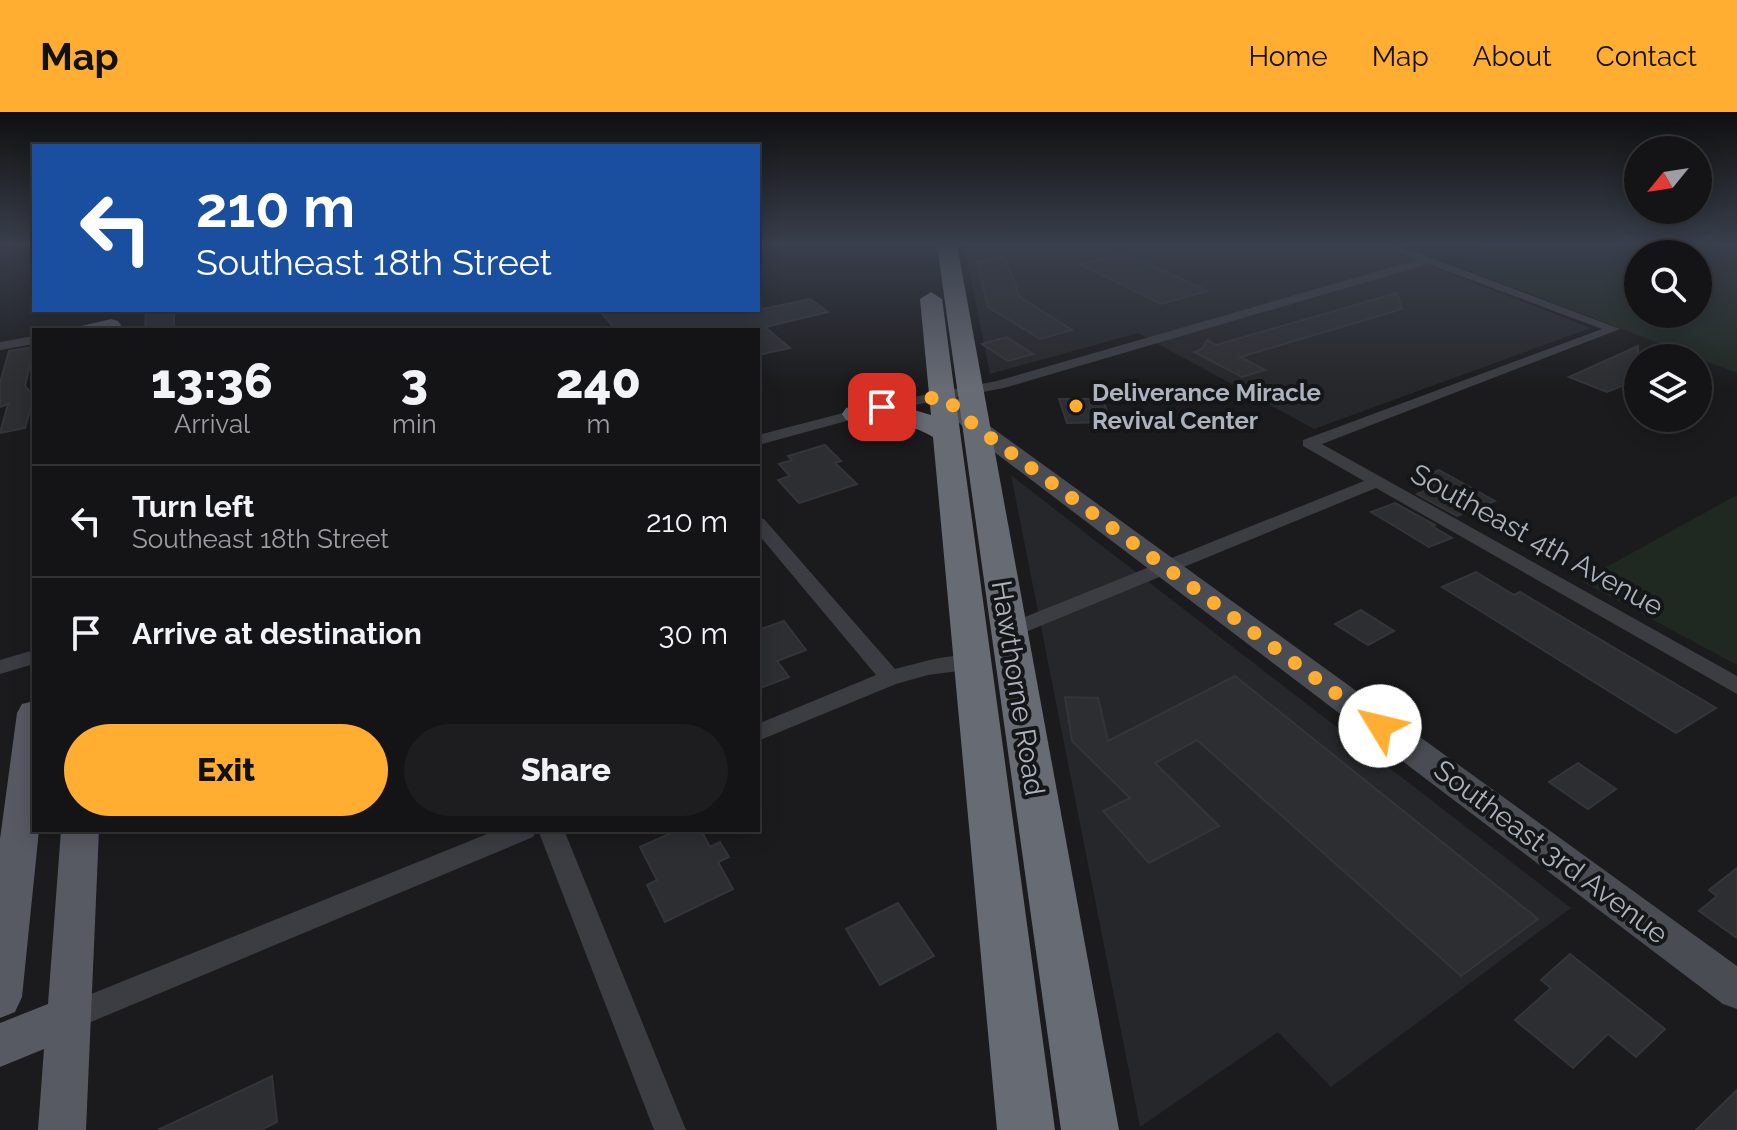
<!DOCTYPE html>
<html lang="en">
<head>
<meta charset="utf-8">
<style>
	body { margin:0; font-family:Raleway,sans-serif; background:#1d1d1f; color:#f1f3f6; height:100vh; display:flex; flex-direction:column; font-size:30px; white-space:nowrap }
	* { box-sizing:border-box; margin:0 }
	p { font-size:26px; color:#9d9ea1 }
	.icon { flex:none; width:44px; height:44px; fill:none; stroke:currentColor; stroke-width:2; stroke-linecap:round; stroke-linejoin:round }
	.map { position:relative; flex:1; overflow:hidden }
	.details { position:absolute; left:32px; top:216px; width:728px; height:504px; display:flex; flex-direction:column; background:#141416; border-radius:0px; box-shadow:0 4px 20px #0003,0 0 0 2px #333335 }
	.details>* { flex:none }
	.banner { position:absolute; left:32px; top:32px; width:728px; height:168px; border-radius:0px; box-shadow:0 4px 20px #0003,0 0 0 2px #333335; background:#1a4fa0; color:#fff; overflow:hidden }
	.needle { width:52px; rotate:240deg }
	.buttons { position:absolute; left:1624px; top:24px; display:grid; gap:16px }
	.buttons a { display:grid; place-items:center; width:88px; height:88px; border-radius:50%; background:#141416; box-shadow:0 4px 20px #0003,0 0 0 2px #333335; font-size:40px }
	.pin { position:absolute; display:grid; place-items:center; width:68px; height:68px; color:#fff; margin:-34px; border-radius:16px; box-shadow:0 4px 12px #0006 }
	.me { position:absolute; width:88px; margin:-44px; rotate:306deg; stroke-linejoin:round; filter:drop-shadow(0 0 6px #0008) }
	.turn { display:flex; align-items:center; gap:28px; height:168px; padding:0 32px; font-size:36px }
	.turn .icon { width:104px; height:104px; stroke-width:2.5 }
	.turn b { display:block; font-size:56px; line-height:68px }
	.eta { display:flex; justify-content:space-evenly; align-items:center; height:136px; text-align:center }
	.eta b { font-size:48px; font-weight:800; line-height:56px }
	.primary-button { display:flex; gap:16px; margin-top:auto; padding:16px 32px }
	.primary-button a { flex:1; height:92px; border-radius:48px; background:#ffae31; color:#111; font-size:32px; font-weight:800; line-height:92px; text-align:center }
	.primary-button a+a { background:#1d1d1f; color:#f1f3f6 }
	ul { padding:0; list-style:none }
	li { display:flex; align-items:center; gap:24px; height:112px; padding:0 32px; border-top:2px solid #333335 }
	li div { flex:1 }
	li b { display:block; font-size:30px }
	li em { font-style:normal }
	header { display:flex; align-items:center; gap:48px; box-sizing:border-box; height:112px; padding:0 40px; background:#ffae31; color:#111 }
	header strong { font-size:38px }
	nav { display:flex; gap:44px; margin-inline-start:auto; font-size:28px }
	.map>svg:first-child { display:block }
	.built { fill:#26272a }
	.green { fill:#202921; fill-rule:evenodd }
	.building { fill:#2d2e31; stroke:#343539; stroke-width:2 }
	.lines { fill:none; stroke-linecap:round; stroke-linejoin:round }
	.street { fill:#3b3d43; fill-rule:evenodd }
	.secondary { fill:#494c53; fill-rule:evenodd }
	.primary { fill:#575a62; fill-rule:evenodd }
	.highway { fill:#676b74; fill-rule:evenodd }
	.route { stroke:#ffae31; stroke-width:14; stroke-dasharray:0 25.2 }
	.poi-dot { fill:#ffae31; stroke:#151618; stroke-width:3 }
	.labels { text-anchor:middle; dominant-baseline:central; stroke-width:8; stroke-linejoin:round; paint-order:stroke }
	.far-poi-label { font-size:24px; font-weight:bold; fill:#acb3be; stroke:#151618; text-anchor:start }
	.street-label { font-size:28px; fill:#acb3be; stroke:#151618 }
</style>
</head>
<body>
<header>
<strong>Map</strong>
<nav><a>Home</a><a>Map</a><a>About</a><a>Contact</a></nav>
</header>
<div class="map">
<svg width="1737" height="1018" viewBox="0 0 1737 1018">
	<rect width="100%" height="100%" fill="#1b1b1d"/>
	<g class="built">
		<path d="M 964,133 L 1377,133 L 1591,216 L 1314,317 L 1138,221 L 990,262 Z"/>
		<path d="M 1011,363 L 1097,430 L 1571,796 L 1331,975 L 1278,920 L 1140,1015 Z"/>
	</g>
	<g class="green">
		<path d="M 1473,133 L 1737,133 L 1737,261 L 1452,152 L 1489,140 ZM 1638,142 L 1698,142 L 1698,202 L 1638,202 Z"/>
		<path d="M 1737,383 L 1737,553 L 1581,469 Z"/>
	</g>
	<g class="building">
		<path d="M 1125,141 L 1208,179 L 1161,192 L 1080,152 Z"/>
		<path d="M 1004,144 L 1020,185 L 1072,218 L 1040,227 L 988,195 L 977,150 Z"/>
		<path d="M 1397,181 L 1402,197 L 1240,245 L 1265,258 L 1242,265 L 1194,240 L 1202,237 L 1207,228 L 1216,233 Z"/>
		<path d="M 810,187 L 828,200 L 765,215 L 790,236 L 758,243 L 758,217 L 616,218 L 599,198 L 738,198 L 739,202 Z"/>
		<path d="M 146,198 L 174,198 L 174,216 L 145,218 Z"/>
		<path d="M 1006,225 L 1033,242 L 1008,249 L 982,232 Z"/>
		<path d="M 1638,234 L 1638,274 L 1629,271 L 1607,280 L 1569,265 Z"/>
		<path d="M 34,235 L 25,274 L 34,284 L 25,316 L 0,321 L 8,292 L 0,295 L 0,271 L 9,239 Z"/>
		<path d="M 1059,287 L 1102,287 L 1112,310 L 1067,311 Z"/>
		<path d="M 825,333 L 841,349 L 835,351 L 857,372 L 799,391 L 778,368 L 790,364 L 779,352 L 792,348 L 788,344 Z"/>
		<path d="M 1439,358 L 1495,389 L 1457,404 L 1417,382 L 1431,376 L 1417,369 Z"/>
		<path d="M 1395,391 L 1435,413 L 1432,414 L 1452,426 L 1429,435 L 1371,400 Z"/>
		<path d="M 1476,460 L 1514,483 L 1520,480 L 1716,596 L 1676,621 L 1442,475 Z"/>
		<path d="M 1361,498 L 1394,519 L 1368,533 L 1335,512 Z"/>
		<path d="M 784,509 L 806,538 L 777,549 L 789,565 L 758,577 L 758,518 Z"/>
		<path d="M 1235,564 L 1538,807 L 1461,864 L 1197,628 L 1155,651 L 1219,714 L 1149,751 L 1103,699 L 1130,686 L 1072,629 L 1065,585 L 1098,586 L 1108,629 Z"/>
		<path d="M 1578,651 L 1616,677 L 1588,697 L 1549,670 Z"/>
		<path d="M 678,718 L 701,718 L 710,735 L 720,730 L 729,745 L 718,750 L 733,777 L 665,810 L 647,773 L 657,768 L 640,735 Z"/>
		<path d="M 1737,756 L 1737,826 L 1699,799 L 1717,784 L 1709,778 Z"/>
		<path d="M 898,791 L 934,844 L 880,873 L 846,817 Z"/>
		<path d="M 1570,842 L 1665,917 L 1636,945 L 1608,922 L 1573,956 L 1515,908 L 1551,876 L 1541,868 Z"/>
		<path d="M 272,964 L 277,1010 L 261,1018 L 158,1018 Z"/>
		<path d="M 1737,978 L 1737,1018 L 1696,1018 Z"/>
	</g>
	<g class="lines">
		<g class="street">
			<path d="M 1381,133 L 1397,133 L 1620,217 L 1322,332 L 1737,564 L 1737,582 L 1376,376 L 1016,524 L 1002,524 L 999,519 L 1002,514 L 1364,369 L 1303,334 L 1303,328 L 1602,217 L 1428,152 L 1004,276 L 883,299 L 758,333 L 758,323 L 882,291 L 997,269 L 1417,148 Z"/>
			<path d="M 34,224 L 34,232 L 0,238 L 0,230 Z"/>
			<path d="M 758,406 L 764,407 L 895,557 C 920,551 956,538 981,546 L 985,551 L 981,556 L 928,563 L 896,572 L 758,629 L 758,612 L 876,563 L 758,422 Z"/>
			<path d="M 34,538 L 34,552 L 0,562 L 0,548 Z"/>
			<path d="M 497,718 L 537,718 L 533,725 L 79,915 L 69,919 L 59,915 L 54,905 L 59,895 Z"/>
			<path d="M 538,718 L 564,718 L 686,1018 L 654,1018 Z"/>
		</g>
		<path class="secondary" d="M 943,278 L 950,280 L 984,310 L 1737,854 L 1737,897 L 1723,892 L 968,320 L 933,284 Z"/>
		<g class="primary">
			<path d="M 111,207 L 118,209 L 121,213 L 118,217 L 78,218 L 81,214 Z"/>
			<path d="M 34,589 L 34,718 L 39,718 L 22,885 L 15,900 L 0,906 L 0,727 L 17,601 L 22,592 Z"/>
			<path d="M 61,718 L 99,718 L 86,1018 L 38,1018 L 44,937 L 0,955 L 0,911 L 48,892 Z"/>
		</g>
		<g class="highway">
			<path d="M 937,133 L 957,133 L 1119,1018 L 1061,1018 Z"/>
			<path d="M 931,180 L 942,187 L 1055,1018 L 997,1018 L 933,325 C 905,307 877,315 846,308 L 842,302 L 846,296 C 873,290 905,294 931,303 L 920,187 Z"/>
		</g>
	</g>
	<linearGradient id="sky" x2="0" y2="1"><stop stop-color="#0f0f10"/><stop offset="0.48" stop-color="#393f4c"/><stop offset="1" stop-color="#393f4c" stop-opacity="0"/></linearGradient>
	<rect width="1737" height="276" fill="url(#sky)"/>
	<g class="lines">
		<path class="route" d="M 882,295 L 943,284 L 976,315 L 1380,614"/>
	</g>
	<circle class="poi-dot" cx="1076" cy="294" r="8"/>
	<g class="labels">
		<g class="far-poi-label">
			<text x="1092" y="280">Deliverance Miracle<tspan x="1092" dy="28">Revival Center</tspan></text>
		</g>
		<g class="street-label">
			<text transform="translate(1537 428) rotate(29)">Southeast 4th Avenue</text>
			<text transform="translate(1018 576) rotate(81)">Hawthorne Road</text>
			<text transform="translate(1551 740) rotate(37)">Southeast 3rd Avenue</text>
		</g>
	</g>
</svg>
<div class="buttons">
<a><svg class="needle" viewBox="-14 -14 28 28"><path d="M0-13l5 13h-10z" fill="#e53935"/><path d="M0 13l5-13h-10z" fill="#9d9ea1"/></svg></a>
<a><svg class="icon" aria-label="search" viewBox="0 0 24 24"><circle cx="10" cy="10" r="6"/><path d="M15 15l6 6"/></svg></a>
<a><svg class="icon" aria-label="layers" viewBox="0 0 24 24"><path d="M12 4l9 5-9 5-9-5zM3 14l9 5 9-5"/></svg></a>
</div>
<div class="pin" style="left:882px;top:295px;background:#d93025"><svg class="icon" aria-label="arrive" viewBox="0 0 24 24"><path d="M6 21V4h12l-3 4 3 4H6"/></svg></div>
<svg class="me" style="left:1380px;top:614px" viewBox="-20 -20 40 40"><circle r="19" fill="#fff"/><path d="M0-13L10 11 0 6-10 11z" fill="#ffae31"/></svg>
<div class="banner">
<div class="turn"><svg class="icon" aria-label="left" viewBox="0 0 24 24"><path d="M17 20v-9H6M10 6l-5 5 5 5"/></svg><div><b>210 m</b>Southeast 18th Street</div></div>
</div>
<section class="details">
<div class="eta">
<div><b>13:36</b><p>Arrival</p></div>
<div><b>3</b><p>min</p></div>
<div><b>240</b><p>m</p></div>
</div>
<ul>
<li><svg class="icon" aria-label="left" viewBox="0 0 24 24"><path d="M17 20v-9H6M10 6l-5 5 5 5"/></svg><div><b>Turn left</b><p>Southeast 18th Street</p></div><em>210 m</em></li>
<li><svg class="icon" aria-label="arrive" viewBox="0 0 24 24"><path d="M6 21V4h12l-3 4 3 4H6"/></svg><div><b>Arrive at destination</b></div><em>30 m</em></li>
</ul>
<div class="primary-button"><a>Exit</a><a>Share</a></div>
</section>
</div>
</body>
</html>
